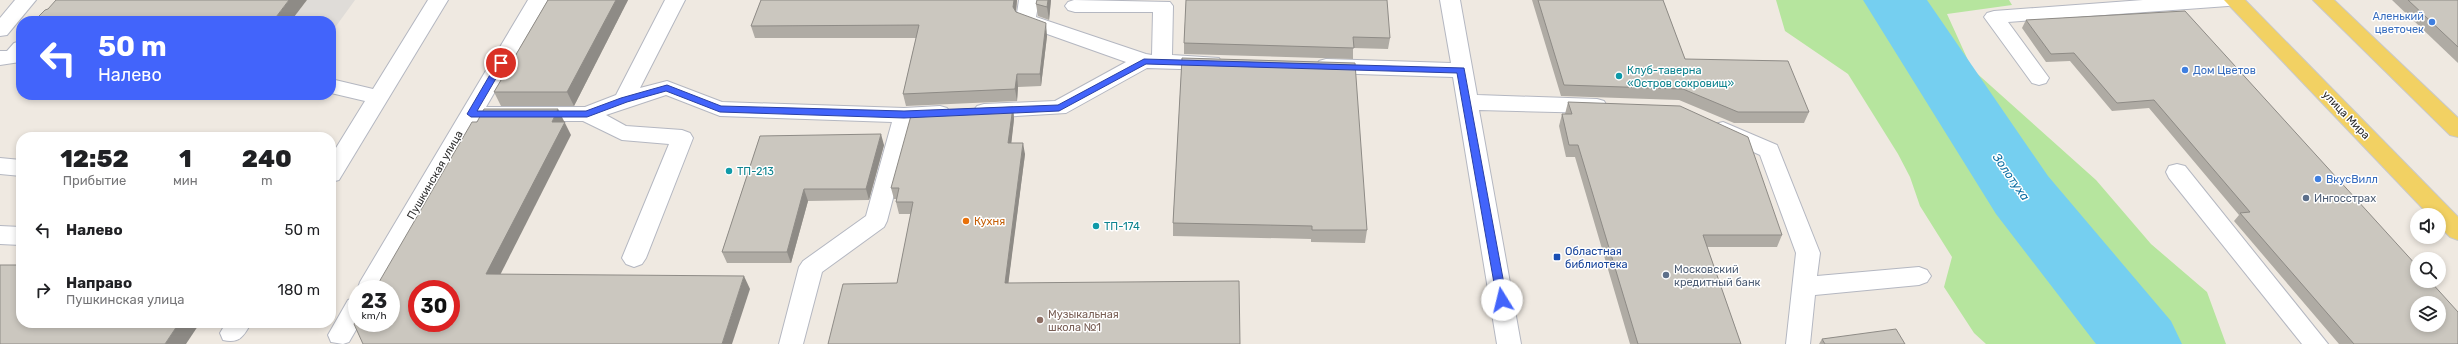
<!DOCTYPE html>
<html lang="ru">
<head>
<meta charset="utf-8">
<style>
	body { margin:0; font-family:Rubik,sans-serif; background:#f6f6f6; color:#202124; height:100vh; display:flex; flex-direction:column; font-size:15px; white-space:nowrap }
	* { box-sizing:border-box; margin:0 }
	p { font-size:13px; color:#757577 }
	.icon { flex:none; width:22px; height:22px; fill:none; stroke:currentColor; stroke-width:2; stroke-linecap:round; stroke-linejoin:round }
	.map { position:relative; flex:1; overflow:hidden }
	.drawer { position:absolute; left:16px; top:132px; width:320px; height:196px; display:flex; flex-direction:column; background:#fff; border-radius:16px; box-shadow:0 2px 6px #0003 }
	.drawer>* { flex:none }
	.top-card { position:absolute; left:16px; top:16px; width:320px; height:84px; border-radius:16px; box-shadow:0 2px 6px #0003; background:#4264fb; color:#fff; overflow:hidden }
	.buttons { position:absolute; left:2410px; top:208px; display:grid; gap:8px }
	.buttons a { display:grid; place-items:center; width:36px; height:36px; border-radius:50%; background:#fff; box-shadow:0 2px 6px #0003; font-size:20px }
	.speed { position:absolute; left:348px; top:280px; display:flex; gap:8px; font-size:20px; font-weight:700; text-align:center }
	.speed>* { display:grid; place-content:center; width:52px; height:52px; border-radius:50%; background:#fff; box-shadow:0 2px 6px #0003; line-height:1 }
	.speed small { font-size:10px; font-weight:400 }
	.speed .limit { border:6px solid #d22; background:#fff; color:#111 }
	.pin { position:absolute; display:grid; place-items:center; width:34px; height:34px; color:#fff; margin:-17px; border:2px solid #fff; border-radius:50%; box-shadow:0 1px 4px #0007 }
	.me { position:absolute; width:44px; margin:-22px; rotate:351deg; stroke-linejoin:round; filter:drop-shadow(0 0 3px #0008) }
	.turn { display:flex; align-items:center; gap:14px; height:84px; padding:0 16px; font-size:18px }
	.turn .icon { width:52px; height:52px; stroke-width:2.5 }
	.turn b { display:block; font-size:28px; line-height:34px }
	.eta { display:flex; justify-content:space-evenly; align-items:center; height:68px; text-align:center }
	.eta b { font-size:24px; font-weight:800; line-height:28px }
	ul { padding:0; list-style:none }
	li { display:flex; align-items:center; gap:12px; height:60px; padding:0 16px }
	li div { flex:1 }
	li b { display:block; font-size:15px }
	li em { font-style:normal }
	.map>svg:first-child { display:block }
	.green { fill:#b6e59e }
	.plaza { fill:#dfdcd8 }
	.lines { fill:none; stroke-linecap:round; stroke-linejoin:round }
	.river { fill:#75cff0; fill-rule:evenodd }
	.minor-casing { stroke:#b4b7c1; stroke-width:2 }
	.major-casing { stroke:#c9c9c9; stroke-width:2 }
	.minor { fill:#fff; fill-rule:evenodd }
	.major { fill:#f2d163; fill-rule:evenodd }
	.wall { fill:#afaba4 }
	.shaded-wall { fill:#8e8b86 }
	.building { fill:#cbc7bf; stroke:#8e8b86; fill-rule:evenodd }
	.route { fill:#4264fb; stroke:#2b41a3 }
	.shop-dot { fill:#3f7fe0; stroke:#fff; stroke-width:1.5 }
	.culture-dot { fill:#0f9aa8; stroke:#fff; stroke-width:1.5 }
	.service-dot { fill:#5c6f8a; stroke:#fff; stroke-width:1.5 }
	.food-dot { fill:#e8710a; stroke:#fff; stroke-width:1.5 }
	.transit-dot { fill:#1a4fb4; stroke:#fff; stroke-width:1.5 }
	.education-dot { fill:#8d6e63; stroke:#fff; stroke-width:1.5 }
	.labels { text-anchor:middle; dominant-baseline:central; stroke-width:3; stroke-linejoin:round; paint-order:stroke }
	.shop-label { font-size:11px; fill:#366cbe; stroke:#fff; text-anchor:start }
	.culture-label { font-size:11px; fill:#0d838f; stroke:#fff; text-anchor:start }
	.street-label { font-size:11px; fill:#2e2e2e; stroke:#fff }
	.service-label { font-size:11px; fill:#4e5e75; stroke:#fff; text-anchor:start }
	.food-label { font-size:11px; fill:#c56008; stroke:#fff; text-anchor:start }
	.transit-label { font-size:11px; fill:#164399; stroke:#fff; text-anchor:start }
	.education-label { font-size:11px; fill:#785e54; stroke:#fff; text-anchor:start }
	.water-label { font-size:12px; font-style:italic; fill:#0d6fa3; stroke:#fff }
</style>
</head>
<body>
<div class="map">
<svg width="2458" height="344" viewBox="0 0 2458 344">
	<rect width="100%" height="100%" fill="#efe9e1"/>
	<path class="green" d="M 1776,0 L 2009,0 L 2012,5 L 1947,14 L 1972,69 L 2096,180 L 2151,244 L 2207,292 L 2226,344 L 1986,344 L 1974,333 L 1944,287 L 1952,257 L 1920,206 L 1910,177 L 1898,154 L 1848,74 L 1785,31 Z"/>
	<path class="plaza" d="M 307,0 L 355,0 L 331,33 L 331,21 L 291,21 Z"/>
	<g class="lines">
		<path class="river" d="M 1863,0 L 1927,0 L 2048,176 L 2171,321 L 2182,344 L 2096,344 L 1996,214 Z"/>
		<defs>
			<g id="minor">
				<path d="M 15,0 L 36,0 L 7,35 L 0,36 L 0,18 Z"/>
				<path d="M 428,0 L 448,0 L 339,180 L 331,182 L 331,156 L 365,101 L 331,93 L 331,79 L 373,89 Z"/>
				<path d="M 528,0 L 548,0 L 486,107 L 585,107 L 616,95 L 665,0 L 685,0 L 640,88 L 667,81 L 722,102 L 904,108 L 940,106 L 947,108 L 951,113 L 947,118 L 913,122 L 887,221 L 884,227 L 822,272 L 803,344 L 779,344 L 799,267 L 803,261 L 866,216 L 892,122 L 720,116 L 666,95 L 606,115 L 626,126 L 682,130 L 690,133 L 693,138 L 646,258 L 642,264 L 634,267 L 626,264 L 622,258 L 669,144 L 622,140 L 583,121 L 477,121 L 380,289 L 357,291 L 360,282 Z"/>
				<path d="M 1019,0 L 1039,0 L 1036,17 L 1146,54 L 1152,55 L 1153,12 L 1075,12 L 1068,10 L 1065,6 L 1068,2 L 1074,0 L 1170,2 L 1173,6 L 1172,55 L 1219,58 L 1222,63 L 1219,68 L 1212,70 L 1147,68 L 1066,113 L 984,118 L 977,116 L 973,111 L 977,106 L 984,104 L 1055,101 L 1126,62 L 1019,24 L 1016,20 Z"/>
				<path d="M 1440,0 L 1460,0 L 1477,95 L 1597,99 L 1604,101 L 1607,106 L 1604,111 L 1597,113 L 1479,110 L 1521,344 L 1497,344 L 1453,77 L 1326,73 L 1319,71 L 1316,66 L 1319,61 L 1326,59 L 1451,63 Z"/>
				<path d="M 2143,0 L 2238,0 L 2235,4 L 2228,6 L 2008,22 L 2049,78 L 2046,83 L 2039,85 L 2032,83 L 1984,17 L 1987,13 L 1994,11 Z"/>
				<path d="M 21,41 L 20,62 L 0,65 L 0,51 L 7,51 L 14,43 Z"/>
				<path d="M 1723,122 L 1777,145 L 1820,253 L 1817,276 L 1919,267 L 1927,270 L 1931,276 L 1927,282 L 1919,285 L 1815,295 L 1810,344 L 1786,344 L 1796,253 L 1760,155 L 1715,134 L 1712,129 L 1715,124 Z"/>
				<path d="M 0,158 L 21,160 L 21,176 L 0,174 Z"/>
				<path d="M 2177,164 L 2185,166 L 2328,344 L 2302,344 L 2169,178 L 2166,172 L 2169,166 Z"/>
				<path d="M 0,226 L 21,227 L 21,245 L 0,244 Z"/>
				<path d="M 357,297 L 357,323 L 360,323 L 349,342 L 343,344 L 331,342 L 328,335 L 348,300 Z"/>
				<path d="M 226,323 L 251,323 C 244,336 239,344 223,340 L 220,333 Z"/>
			</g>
			<g id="major">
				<path d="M 2224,0 L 2245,0 L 2458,217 L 2458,240 L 2450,237 L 2439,226 L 2439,215 L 2429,215 Z"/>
				<path d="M 2313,0 L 2334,0 L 2458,118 L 2458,137 L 2450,135 Z"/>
			</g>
		</defs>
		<use href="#minor" class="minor-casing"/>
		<use href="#major" class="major-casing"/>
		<use href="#minor" class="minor"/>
		<use href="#major" class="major"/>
	</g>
	<g class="wall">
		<path d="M 548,0 L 628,0 L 574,106 L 501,106 L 494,92 Z"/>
		<path d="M 761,0 L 1017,0 L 1016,12 L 1047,36 L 1041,86 L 1018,87 L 1017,101 L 906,106 L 903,94 L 916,38 L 755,38 L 751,26 Z"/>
		<path d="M 1037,0 L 1051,0 L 1049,20 L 1038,16 L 1036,4 Z"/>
		<path d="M 1186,0 L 1390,38 L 1388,49 L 1353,48 L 1353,59 L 1184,54 L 1184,43 Z"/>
		<path d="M 1532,0 L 1663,0 L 1685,59 L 1809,112 L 1804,123 L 1734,123 L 1679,100 L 1561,96 Z"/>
		<path d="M 2392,0 L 2458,0 L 2458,63 Z"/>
		<path d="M 2185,11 L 2458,344 L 2339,344 L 2234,221 L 2239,215 L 2149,108 L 2112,111 L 2070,61 L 2046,62 L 2022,28 L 2026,20 Z"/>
		<path d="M 1182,58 L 1367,230 L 1365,243 L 1311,242 L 1311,239 L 1173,236 L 1173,223 Z"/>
		<path d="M 1568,102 L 1782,235 L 1777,247 L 1707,247 L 1741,344 L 1630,344 L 1575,157 L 1566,157 L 1559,126 L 1562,114 L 1565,114 Z"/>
		<path d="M 1013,107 L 1014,119 L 1011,143 L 1025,154 L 1008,283 L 897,283 L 911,214 L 899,214 L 896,202 L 897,199 L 894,199 L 891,188 Z"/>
		<path d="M 760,136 L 884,145 L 869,200 L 808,201 L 791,263 L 727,263 L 722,252 Z"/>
		<path d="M 1822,339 L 1905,344 L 1819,344 Z"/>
	</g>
	<g class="shaded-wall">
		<path d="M 289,0 L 307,0 L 291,21 L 273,21 Z"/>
		<path d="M 616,0 L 628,0 L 574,106 L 567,92 Z"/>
		<path d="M 1014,0 L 1017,0 L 1015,20 L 1013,7 Z"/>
		<path d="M 1048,0 L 1051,0 L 1049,20 L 1047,7 Z"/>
		<path d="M 1046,23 L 1047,36 L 1041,86 L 1040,74 Z"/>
		<path d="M 1017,74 L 1018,87 L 1017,101 L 1015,89 Z"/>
		<path d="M 1013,107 L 1014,119 L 1010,155 L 1008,143 Z"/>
		<path d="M 558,109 L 571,135 L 494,287 L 486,274 L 552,122 Z"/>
		<path d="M 881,134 L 884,145 L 869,200 L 866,189 Z"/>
		<path d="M 1023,143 L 1025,154 L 1007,294 L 1005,283 Z"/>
		<path d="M 804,189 L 808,201 L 791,263 L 787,252 Z"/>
		<path d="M 744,276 L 750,289 L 732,344 L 722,344 Z"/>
		<path d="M 179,323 L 200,323 L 186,344 L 165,344 Z"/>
	</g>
	<g class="building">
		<path d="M 56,0 L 289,0 L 273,21 L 34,21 L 45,10 L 48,9 Z"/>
		<path d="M 548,0 L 616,0 L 567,92 L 494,92 Z"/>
		<path d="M 761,0 L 1014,0 L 1013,7 L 1016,12 L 1046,23 L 1040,74 L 1017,74 L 1015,89 L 903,94 L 919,25 L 751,26 Z"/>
		<path d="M 1037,0 L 1048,0 L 1047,7 L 1036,4 Z"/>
		<path d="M 1186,0 L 1387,0 L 1390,38 L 1353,37 L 1354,48 L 1184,43 Z"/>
		<path d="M 1538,0 L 1663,0 L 1685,59 L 1788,61 L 1809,112 L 1738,112 L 1683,89 L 1564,85 Z"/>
		<path d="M 2408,0 L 2458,0 L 2458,47 Z"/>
		<path d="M 2185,11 L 2417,266 L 2417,281 L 2430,281 L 2458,312 L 2458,344 L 2354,344 L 2240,213 L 2250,212 L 2154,100 L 2117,103 L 2074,53 L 2051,54 L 2026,20 ZM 2417,303 L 2439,303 L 2439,325 L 2417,325 Z"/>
		<path d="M 1182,58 L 1355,63 L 1367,230 L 1312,230 L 1312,226 L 1173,223 Z"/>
		<path d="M 1568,102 L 1680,106 L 1748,137 L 1782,235 L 1703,235 L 1741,344 L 1638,344 L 1578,145 L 1569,145 L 1562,114 L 1572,114 Z"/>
		<path d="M 1013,107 L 1008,143 L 1023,143 L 1005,283 L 1239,281 L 1240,344 L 828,344 L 843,284 L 897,283 L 913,202 L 896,202 L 899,188 L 891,188 L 912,112 Z"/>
		<path d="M 484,109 L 558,109 L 552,122 L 565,122 L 486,274 L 744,276 L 722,344 L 363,344 L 354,324 L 357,319 L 357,323 L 391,323 L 391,289 L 375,289 L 472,122 L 477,122 ZM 417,289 L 451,289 L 451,323 L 417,323 Z"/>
		<path d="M 881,134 L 866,189 L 804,189 L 787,252 L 722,252 L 760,136 Z"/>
		<path d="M 0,265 L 21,265 L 21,323 L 179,323 L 165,344 L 0,344 Z"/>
		<path d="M 1896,329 L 1905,344 L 1825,344 L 1822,339 Z"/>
	</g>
	<path class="route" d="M 1144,59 L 1464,68 L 1507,300 L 1505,303 L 1498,303 L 1497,300 L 1457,73 L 1146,64 L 1059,111 L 904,118 L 720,112 L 666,91 L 627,102 L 587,117 L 471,117 L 467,114 L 498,61 L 501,61 L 505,63 L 477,111 L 586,111 L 621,98 L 667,85 L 721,106 L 904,111 L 1058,105 Z"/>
	<g class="shop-dot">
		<circle cx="2432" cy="22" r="4"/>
		<circle cx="2185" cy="70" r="4"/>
		<circle cx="2318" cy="179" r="4"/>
	</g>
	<g class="culture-dot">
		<circle cx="1619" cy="76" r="4"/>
		<circle cx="729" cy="171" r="4"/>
		<circle cx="1096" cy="226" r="4"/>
	</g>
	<g class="service-dot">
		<circle cx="2306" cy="198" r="4"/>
		<circle cx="1666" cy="275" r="4"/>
	</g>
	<circle class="food-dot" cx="966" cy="221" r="4"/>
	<rect class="transit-dot" x="1553" y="253" width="8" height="8" rx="2"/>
	<circle class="education-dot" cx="1040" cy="320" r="4"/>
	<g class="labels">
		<g class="shop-label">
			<text x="2424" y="16" text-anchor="end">Аленький<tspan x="2424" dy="13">цветочек</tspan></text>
			<text x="2193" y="70">Дом Цветов</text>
			<text x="2326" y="179">ВкусВилл</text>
		</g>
		<g class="culture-label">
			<text x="1627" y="70">Клуб-таверна<tspan x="1627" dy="13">«Остров сокровищ»</tspan></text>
			<text x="737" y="171">ТП-213</text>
			<text x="1104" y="226">ТП-174</text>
		</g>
		<g class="street-label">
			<text transform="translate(2346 115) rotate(46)">улица Мира</text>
			<text transform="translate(435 175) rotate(-60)">Пушкинская улица</text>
		</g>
		<g class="service-label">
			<text x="2314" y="198">Ингосстрах</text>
			<text x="1674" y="269">Московский<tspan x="1674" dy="13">кредитный банк</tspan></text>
		</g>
		<g class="food-label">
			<text x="974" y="221">Кухня</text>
		</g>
		<g class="transit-label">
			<text x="1565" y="251">Областная<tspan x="1565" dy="13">библиотека</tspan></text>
		</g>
		<g class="education-label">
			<text x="1048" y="314">Музыкальная<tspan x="1048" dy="13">школа №1</tspan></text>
		</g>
		<g class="water-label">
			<text transform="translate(2011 177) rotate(55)">Золотуха</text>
		</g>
	</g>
</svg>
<div class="buttons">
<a><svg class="icon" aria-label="sound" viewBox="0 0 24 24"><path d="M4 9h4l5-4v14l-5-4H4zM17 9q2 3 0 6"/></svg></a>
<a><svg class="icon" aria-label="search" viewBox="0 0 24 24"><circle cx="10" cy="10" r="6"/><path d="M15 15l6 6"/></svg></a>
<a><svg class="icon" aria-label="layers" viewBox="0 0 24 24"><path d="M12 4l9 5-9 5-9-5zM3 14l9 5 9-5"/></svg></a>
</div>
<div class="speed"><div>23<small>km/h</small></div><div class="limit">30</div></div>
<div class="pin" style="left:501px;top:63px;background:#d93025"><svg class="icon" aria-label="arrive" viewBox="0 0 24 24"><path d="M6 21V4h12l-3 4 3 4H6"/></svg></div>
<svg class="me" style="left:1502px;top:300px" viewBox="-20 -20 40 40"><circle r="19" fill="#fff"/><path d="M0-13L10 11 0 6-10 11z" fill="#4264fb"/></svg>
<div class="top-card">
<div class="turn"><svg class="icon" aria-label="left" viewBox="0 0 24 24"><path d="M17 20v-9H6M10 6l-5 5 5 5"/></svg><div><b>50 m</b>Налево</div></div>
</div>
<section class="drawer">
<div class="eta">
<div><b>12:52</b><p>Прибытие</p></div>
<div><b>1</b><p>мин</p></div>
<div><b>240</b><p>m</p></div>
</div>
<ul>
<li><svg class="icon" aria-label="left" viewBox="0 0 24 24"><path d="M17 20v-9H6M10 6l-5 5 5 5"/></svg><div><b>Налево</b></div><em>50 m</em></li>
<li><svg class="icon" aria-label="right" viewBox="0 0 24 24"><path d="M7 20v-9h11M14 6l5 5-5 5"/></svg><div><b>Направо</b><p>Пушкинская улица</p></div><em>180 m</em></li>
</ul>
</section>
</div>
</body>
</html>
